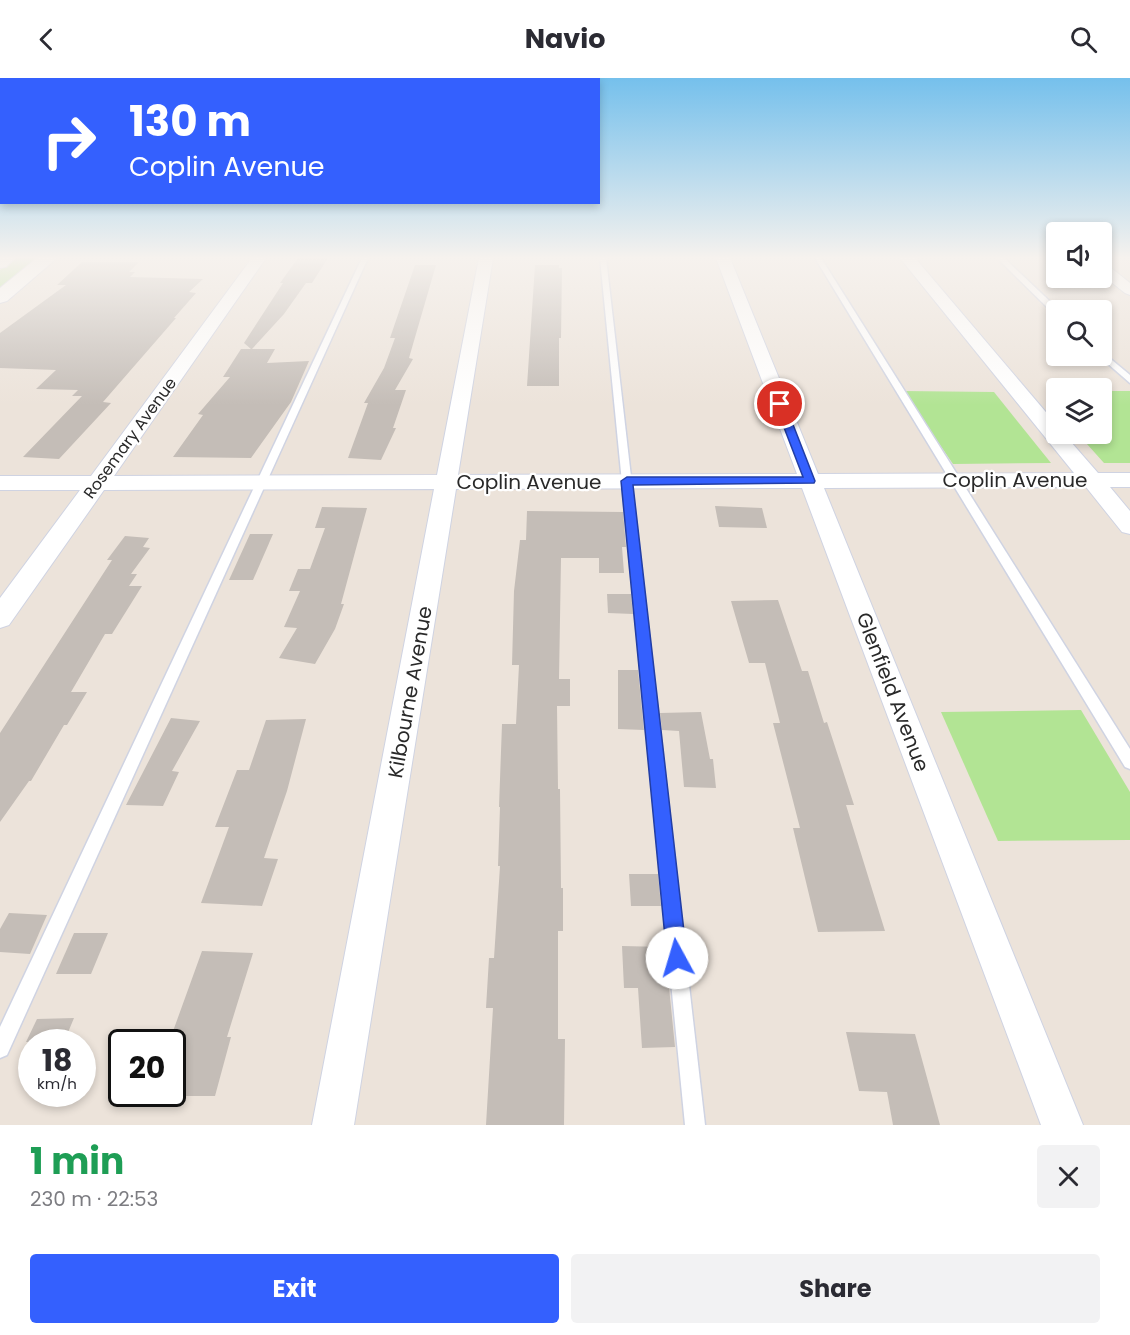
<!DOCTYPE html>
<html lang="en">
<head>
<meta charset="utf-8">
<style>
	body { margin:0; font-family:Poppins,sans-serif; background:#f2f2f3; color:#2b2b33; height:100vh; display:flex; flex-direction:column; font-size:22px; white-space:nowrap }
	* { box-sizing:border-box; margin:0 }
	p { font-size:20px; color:#7c7c81 }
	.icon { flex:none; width:33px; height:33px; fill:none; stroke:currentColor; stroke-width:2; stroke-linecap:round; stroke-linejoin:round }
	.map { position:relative; height:1047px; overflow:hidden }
	.side { display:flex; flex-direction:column; background:#fff; flex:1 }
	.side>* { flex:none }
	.hud { position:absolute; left:0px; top:0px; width:600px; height:126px; box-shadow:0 3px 9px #0003; background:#3460fe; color:#fff; overflow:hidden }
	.tools { position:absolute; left:1046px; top:144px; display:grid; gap:12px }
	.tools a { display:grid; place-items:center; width:66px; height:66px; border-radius:6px; background:#fff; box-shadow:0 3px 9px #0003; font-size:30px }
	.speed { position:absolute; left:18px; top:951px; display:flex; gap:12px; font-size:30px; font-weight:700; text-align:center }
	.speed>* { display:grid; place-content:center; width:78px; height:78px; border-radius:50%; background:#fff; box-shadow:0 3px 9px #0003; line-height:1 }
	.speed small { font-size:15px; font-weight:400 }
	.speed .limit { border:3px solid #111; border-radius:9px; background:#fff; color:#111 }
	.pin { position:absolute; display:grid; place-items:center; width:51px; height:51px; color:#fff; margin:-26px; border:3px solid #fff; border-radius:50%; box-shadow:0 2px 6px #0007 }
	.me { position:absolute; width:66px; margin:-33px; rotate:354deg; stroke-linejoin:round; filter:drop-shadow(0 0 4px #0008) }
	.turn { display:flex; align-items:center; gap:21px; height:126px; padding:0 30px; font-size:27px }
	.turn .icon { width:78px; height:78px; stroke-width:2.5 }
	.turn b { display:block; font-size:42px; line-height:51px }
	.round { display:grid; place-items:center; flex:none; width:63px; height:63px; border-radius:6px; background:#f2f2f3 }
	.overview { display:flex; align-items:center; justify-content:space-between; height:102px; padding:0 30px }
	h1 { font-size:36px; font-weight:700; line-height:45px; color:#1e9e55 }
	.action { display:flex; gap:12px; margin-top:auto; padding:12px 30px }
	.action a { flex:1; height:69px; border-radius:6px; background:#3460fe; color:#fff; font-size:24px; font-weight:700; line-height:69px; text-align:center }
	.action a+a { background:#f2f2f3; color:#2b2b33 }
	header { display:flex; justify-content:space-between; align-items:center; height:78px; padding:0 30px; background:#fff; font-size:27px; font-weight:700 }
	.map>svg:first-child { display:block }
	.green { fill:#b2e494 }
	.building { fill:#c4bdb7 }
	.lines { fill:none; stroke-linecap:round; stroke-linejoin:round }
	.service-casing { stroke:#cfd3e2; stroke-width:3 }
	.minor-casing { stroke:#cfd3e2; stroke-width:2 }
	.tertiary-casing { stroke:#cfd3e2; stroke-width:2 }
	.service { fill:#fff; fill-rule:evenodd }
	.minor { fill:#fff; fill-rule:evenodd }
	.tertiary { fill:#fff; fill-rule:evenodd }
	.route { fill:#3460fe; stroke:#223ea5; stroke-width:1.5 }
	.labels { text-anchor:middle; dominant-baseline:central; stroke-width:4.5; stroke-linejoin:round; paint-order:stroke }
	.far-street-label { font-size:16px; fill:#292929; stroke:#fff }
	.street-label { font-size:20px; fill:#292929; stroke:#fff }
</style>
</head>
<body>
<header><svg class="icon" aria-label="back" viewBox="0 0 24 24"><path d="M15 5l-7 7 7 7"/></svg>Navio<svg class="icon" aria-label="search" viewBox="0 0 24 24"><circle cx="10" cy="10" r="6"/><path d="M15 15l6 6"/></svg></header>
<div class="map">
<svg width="1130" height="1047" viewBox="0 0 1130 1047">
	<rect width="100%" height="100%" fill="#ece3da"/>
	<g class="green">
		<path d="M 15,180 L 38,180 L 0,210 L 0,192 Z"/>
		<path d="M 903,313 L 994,314 L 1051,385 L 953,386 Z"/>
		<path d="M 1101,313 L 1130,313 L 1130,385 L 1104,385 L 1078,356 L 1101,356 Z"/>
		<path d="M 1081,632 L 1130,714 L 1130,762 L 998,763 L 941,634 Z"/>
	</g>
	<g class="building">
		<path d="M 298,180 L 328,180 L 312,205 L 306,205 L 284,236 L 252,271 L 275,271 L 267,285 L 309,283 L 291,324 L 251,380 L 173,379 L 203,337 L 198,336 L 230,299 L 223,299 L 241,271 L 251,271 L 244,265 L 283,205 L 280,205 Z"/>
		<path d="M 82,184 L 139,184 L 129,194 L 135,194 L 130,199 L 203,201 L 189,214 L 196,215 L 174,240 L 176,240 L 103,324 L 111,325 L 59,381 L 23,379 L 82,318 L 72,318 L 78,312 L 36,311 L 56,292 L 0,290 L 0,255 L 66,207 L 57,207 Z"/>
		<path d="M 415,187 L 436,187 L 409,280 L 413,281 L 395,312 L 406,312 L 393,350 L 396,350 L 381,382 L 348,380 L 368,325 L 364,325 L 384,290 L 395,260 L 390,260 Z"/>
		<path d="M 535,187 L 559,187 L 559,190 L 562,190 L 561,260 L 559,260 L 559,308 L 527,308 Z"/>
		<path d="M 715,428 L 762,430 L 767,450 L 719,449 Z"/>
		<path d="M 322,429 L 367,430 L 341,526 L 344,526 L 335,551 L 315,586 L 279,580 L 297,550 L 284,549 L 300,513 L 289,513 L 298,491 L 310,491 L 325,450 L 315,450 Z"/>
		<path d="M 527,433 L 623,434 L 626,469 L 622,469 L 624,495 L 599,495 L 599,480 L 561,480 L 559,601 L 570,601 L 570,628 L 557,628 L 558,711 L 560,711 L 561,810 L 563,810 L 563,853 L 558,853 L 558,961 L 565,961 L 564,1047 L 486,1047 L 493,930 L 486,930 L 489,880 L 494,880 L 500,788 L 498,788 L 500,729 L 499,729 L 502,646 L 516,646 L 519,587 L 512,587 L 514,513 L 520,462 L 526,462 Z"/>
		<path d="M 250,456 L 273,456 L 253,502 L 229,502 Z"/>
		<path d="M 125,458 L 149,460 L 143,469 L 150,470 L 131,496 L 137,496 L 129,508 L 142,508 L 112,556 L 105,556 L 71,614 L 87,614 L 67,647 L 64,647 L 31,703 L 29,703 L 0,744 L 0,655 L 112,482 L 107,482 Z"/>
		<path d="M 607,516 L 631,516 L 633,536 L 608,535 Z"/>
		<path d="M 778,522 L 802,593 L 808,593 L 824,645 L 827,644 L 854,727 L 846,727 L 885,853 L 818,854 L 793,750 L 800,750 L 773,645 L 780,645 L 765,585 L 749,585 L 731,523 Z"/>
		<path d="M 618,592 L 638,592 L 644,652 L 618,651 Z"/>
		<path d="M 701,634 L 710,681 L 713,681 L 716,710 L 684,709 L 679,653 L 662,652 L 660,635 Z"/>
		<path d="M 171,640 L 200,643 L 172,693 L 179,694 L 163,728 L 126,727 Z"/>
		<path d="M 306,641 L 287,713 L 264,780 L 278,781 L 262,828 L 201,825 L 229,749 L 215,749 L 237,692 L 249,692 L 266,642 Z"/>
		<path d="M 629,796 L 658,796 L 661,828 L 631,828 Z"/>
		<path d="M 9,835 L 47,837 L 30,876 L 0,874 L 0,851 Z"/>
		<path d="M 74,855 L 108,855 L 91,896 L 56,896 Z"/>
		<path d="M 622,868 L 665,869 L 675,969 L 642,970 L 638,910 L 624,910 Z"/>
		<path d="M 202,873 L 253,875 L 227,959 L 231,959 L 215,1018 L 172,1018 L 172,956 Z"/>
		<path d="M 74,940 L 64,964 L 26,964 L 37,941 Z"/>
		<path d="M 846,954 L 915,956 L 940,1047 L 893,1047 L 887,1014 L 859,1013 Z"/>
	</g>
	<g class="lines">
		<defs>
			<g id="service">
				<path d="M 362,180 L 368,180 L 7,977 L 0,980 L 0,949 Z"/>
				<path d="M 600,180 L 606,180 L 705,1047 L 685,1047 Z"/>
				<path d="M 815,180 L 821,180 L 1130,671 L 1130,691 L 1125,689 Z"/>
				<path d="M 997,180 L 1004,180 L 1059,232 L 1053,235 Z"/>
				<path d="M 1101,273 L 1130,297 L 1130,305 L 1099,278 L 1101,278 Z"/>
			</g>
			<g id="minor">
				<path d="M 252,180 L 266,180 L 114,398 L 437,397 L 479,180 L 493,180 L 458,397 L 797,396 L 716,180 L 730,180 L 818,396 L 1074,395 L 900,180 L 915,180 L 1056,346 L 1056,356 L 1064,356 L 1098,395 L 1130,395 L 1130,409 L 1110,409 L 1130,433 L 1130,456 L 1122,454 L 1086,409 L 824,410 L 1083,1047 L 1041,1047 L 802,410 L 456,411 L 354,1047 L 312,1047 L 434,411 L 104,412 L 9,547 L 0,550 L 0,520 L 80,412 L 0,412 L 0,398 L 91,398 Z"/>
				<path d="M 1101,185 L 1106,186 L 1130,205 L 1130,217 L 1125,215 L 1101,196 Z"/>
			</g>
			<g id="tertiary">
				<path d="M 0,180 L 15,180 L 6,189 L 0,190 Z"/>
				<path d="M 37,180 L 57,180 L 7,223 L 0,225 L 0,210 Z"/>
			</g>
		</defs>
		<use href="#service" class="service-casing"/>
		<use href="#minor" class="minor-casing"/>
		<use href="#tertiary" class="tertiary-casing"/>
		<use href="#service" class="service"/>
		<use href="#minor" class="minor"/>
		<use href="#tertiary" class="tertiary"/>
	</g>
	<linearGradient id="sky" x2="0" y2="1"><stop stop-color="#75c0ec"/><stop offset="0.55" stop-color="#f6f2ee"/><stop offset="1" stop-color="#f6f2ee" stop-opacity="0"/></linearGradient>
	<rect width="1130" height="327" fill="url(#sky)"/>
	<path class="route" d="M 780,323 L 785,326 L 815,403 L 814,405 L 633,407 L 687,880 L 684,887 L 677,890 L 670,887 L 667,880 L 621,403 L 627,399 L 803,399 L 775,326 Z"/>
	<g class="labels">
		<g class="far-street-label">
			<text transform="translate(130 360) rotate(-54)">Rosemary Avenue</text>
		</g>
		<g class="street-label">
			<text x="1015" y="402">Coplin Avenue</text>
			<text x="529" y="404">Coplin Avenue</text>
			<text transform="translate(410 614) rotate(-80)">Kilbourne Avenue</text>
			<text transform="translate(893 614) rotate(69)">Glenfield Avenue</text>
		</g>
	</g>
</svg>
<div class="tools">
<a><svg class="icon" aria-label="sound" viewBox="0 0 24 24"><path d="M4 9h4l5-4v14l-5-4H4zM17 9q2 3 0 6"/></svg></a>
<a><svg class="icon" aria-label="search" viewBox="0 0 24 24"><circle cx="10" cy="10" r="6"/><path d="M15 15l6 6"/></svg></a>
<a><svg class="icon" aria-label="layers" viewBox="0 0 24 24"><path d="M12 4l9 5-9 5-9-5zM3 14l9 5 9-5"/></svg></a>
</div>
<div class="speed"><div>18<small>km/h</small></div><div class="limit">20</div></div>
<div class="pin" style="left:780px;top:326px;background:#d93025"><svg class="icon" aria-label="arrive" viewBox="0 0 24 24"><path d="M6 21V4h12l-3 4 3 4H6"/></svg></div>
<svg class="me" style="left:677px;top:880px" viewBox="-20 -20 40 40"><circle r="19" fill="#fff"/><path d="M0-13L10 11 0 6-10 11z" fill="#3460fe"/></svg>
<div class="hud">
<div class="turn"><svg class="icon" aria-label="right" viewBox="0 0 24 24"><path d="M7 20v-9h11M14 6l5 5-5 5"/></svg><div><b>130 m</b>Coplin Avenue</div></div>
</div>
</div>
<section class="side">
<div class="overview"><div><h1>1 min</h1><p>230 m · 22:53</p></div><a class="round"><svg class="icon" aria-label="close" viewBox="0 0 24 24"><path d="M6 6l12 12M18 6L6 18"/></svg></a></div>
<div class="action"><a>Exit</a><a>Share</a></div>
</section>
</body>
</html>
